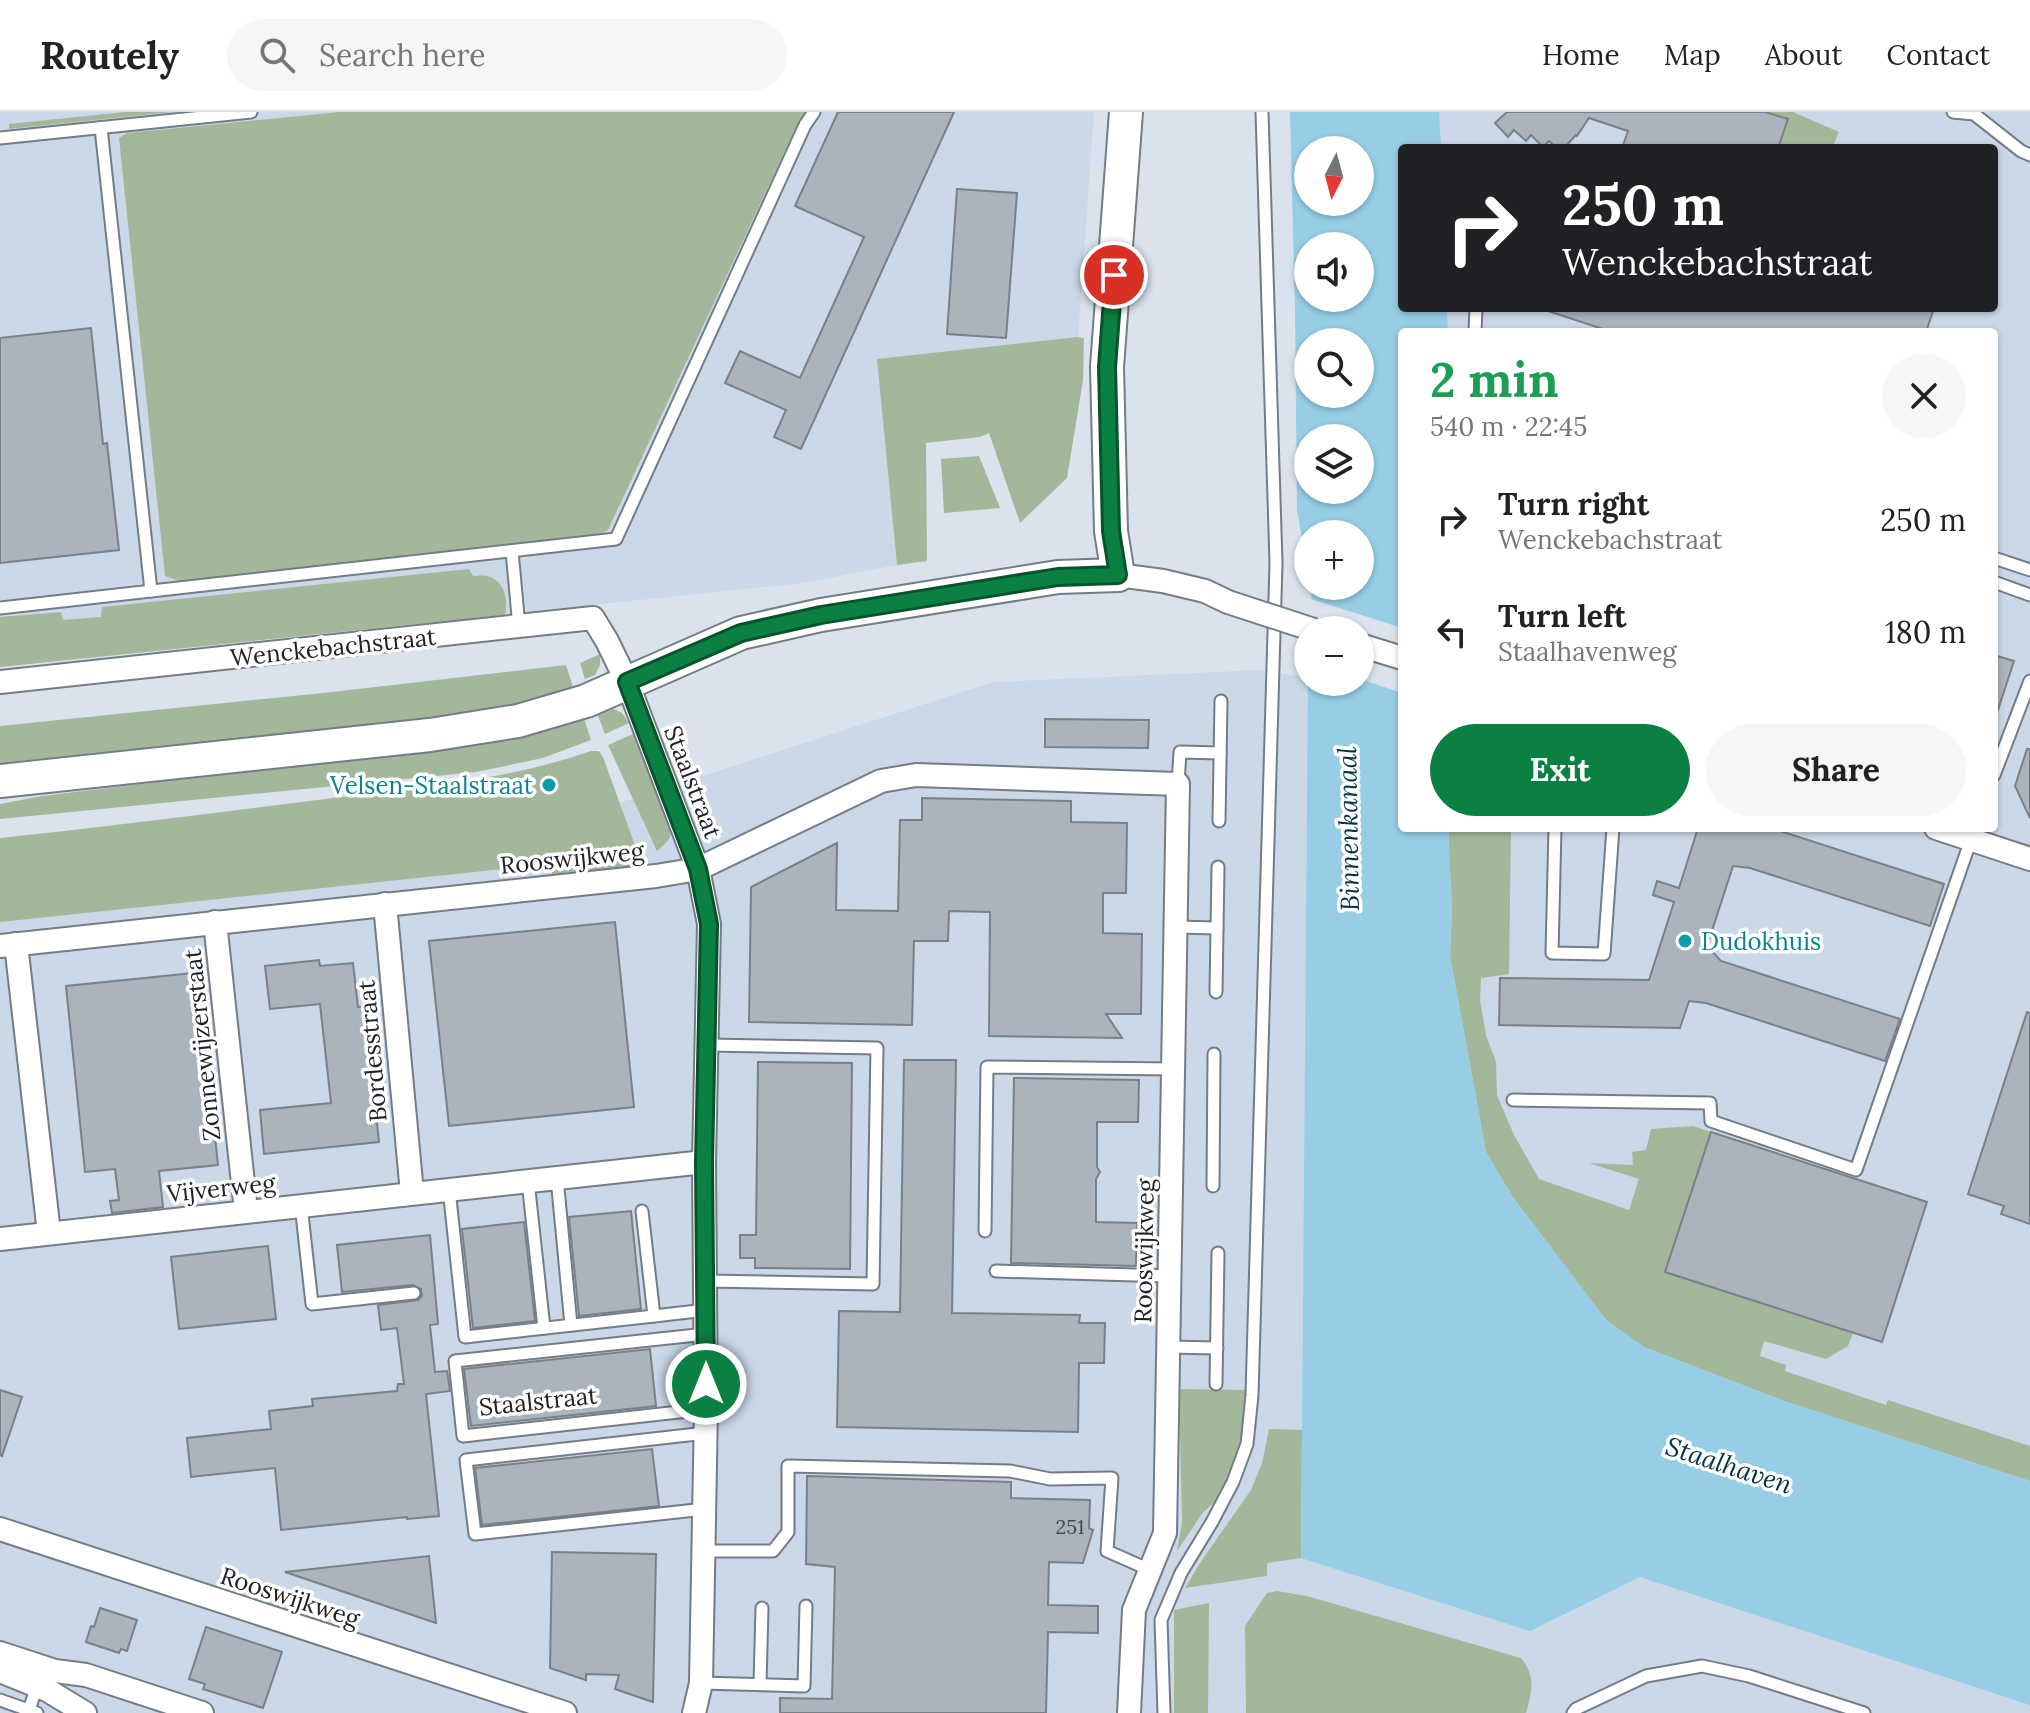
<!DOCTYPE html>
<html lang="en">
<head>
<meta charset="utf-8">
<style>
	body { margin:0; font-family:Lora,serif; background:#f6f6f6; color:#222; height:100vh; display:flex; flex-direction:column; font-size:30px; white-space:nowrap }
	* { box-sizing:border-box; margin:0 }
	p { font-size:26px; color:#767676 }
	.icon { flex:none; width:44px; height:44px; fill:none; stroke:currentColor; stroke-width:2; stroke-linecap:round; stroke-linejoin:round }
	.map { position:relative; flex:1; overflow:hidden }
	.side { position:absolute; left:1398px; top:216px; width:600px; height:504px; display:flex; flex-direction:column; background:#fff; border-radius:8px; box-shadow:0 2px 6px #0004 }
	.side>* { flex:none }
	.top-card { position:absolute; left:1398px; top:32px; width:600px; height:168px; border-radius:8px; box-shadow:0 2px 6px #0004; background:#202124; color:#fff; overflow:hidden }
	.needle { width:52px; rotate:186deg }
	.fabs { position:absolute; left:1294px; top:24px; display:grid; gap:16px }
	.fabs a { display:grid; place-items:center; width:80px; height:80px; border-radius:50%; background:#fff; box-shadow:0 2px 6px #0004; font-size:40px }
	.pin { position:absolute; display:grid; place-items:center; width:68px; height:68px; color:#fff; margin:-34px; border:4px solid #fff; border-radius:50%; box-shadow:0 2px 8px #0007 }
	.me { position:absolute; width:88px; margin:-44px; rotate:0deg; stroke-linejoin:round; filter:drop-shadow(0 0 6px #0008) }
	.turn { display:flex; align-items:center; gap:28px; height:168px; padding:0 32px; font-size:36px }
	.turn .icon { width:104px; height:104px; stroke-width:2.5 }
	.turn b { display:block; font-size:56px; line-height:68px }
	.round { display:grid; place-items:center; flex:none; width:84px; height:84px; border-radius:42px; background:#f6f6f6 }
	.overview { display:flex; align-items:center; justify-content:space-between; height:136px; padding:0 32px }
	h1 { font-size:48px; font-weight:700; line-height:60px; color:#1e9e55 }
	.cta { display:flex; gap:16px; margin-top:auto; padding:16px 32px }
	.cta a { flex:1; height:92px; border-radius:48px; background:#0b8043; color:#fff; font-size:32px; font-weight:700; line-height:92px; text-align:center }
	.cta a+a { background:#f6f6f6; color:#222 }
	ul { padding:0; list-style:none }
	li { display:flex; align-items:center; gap:24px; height:112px; padding:0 32px }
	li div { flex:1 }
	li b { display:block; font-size:30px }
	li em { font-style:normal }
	header { display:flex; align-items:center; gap:48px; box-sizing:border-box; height:112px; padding:0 40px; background:#fff; border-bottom:2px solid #e0e0e0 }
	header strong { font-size:38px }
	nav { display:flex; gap:44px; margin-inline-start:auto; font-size:28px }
	.search { width:560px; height:72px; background:#f6f6f6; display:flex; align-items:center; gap:20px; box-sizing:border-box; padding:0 28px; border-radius:44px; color:#767676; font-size:30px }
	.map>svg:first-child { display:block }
	.built { fill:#cad8e7; fill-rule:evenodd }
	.green { fill:#a3b89b }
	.water { fill:#98cee5; fill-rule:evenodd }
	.pier { fill:#dae3ed }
	.building { fill:#abb3bc; stroke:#798089; stroke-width:2 }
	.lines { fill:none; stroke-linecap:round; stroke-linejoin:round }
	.lane-casing { stroke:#747c85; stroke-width:15 }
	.street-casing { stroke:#747c85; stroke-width:26 }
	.secondary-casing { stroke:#747c85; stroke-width:36 }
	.lane { stroke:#fff; stroke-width:11 }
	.street { stroke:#fff; stroke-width:22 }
	.secondary { stroke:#fff; stroke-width:32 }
	.street-bridge-casing { stroke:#747c85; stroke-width:26; stroke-linecap:butt }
	.street-bridge { stroke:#fff; stroke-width:22 }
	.route-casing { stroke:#07532c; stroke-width:20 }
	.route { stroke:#0b8043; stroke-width:14 }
	.culture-dot { fill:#0f9aa8; stroke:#fff; stroke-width:3 }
	.labels { text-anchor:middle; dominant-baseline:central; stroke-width:7; stroke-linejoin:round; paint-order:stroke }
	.number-label { font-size:20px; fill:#43474c }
	.street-label { font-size:24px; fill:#202327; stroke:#fff }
	.culture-label { font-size:24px; fill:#0d838f; stroke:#fff; text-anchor:end }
	.water-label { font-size:26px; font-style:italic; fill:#043545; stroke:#fff }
</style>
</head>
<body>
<header>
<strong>Routely</strong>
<div class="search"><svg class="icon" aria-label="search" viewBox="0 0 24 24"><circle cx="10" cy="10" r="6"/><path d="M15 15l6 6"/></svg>Search here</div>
<nav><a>Home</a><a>Map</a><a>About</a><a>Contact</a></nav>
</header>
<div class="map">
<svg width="2030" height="1601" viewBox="0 0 2030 1601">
	<rect width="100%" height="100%" fill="#dae3ed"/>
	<g class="built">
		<path d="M 0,0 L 1094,0 L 1078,225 L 878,248 L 897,453 L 803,471 L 0,555 Z"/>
		<path d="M 1378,0 L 2030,0 L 2030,1601 L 0,1601 L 0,789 L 582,703 L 993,570 L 1261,558 L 1308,566 L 1308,570 L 1360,570 L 1360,378 ZM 1402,36 L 1994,36 L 1994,196 L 1402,196 ZM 1402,220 L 1994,220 L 1994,716 L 1402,716 Z"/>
	</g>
	<g class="green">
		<path d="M 125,0 L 172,0 L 9,17 L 9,12 Z"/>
		<path d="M 339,0 L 807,0 L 797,13 L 608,418 L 597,424 L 179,469 L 165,464 L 119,26 L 127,21 Z"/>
		<path d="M 1761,0 L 1793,0 L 1839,20 L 1832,36 L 1779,36 L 1787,8 Z"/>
		<path d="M 1078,225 L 1084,226 L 1083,268 L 1067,366 L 1020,411 L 989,321 L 980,325 L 926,331 L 927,449 L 897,453 L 877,247 Z"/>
		<path d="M 979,344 L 1000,396 L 944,401 L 941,347 Z"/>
		<path d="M 469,457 L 473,464 C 477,464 482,463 487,464 C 504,468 509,487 505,503 L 0,555 L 0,505 L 61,500 L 63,508 L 101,505 L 102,495 Z"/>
		<path d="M 600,542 L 600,553 L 595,563 L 585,567 L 580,551 Z"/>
		<path d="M 566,553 L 573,575 L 523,598 L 0,657 L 0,614 L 323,581 Z"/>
		<path d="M 610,595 L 622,601 L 629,611 L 605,622 L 595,596 Z"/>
		<path d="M 583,604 L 591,628 L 543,646 L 476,660 L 0,707 L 0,692 L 42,684 L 453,634 Z"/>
		<path d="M 633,622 C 641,641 676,707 670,725 C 668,730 661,735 657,739 L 608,633 Z"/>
		<path d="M 591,639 L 599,639 L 603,645 L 641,750 L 622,760 L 552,768 L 551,752 L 0,810 L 0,726 C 111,714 222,700 333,686 C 420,676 507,668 591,639 Z"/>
		<path d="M 1448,716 L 1511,716 L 1509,862 L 1481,866 L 1480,888 L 1486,923 L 1496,950 L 1497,983 L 1514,1023 L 1539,1067 L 1629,1098 L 1639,1067 L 1589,1051 L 1633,1053 L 1632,1040 L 1646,1038 L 1651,1017 L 1693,1014 L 1711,1020 L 1666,1160 L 1853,1221 L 1848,1234 L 1826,1247 L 1764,1229 L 1760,1244 L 1786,1253 L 1785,1259 L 1886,1293 L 1888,1288 L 2030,1334 L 2030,1369 L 1781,1288 L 1644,1235 L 1606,1208 L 1512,1084 L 1486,1040 L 1450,844 L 1452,797 Z"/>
		<path d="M 1179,1277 L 1249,1278 L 1240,1352 L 1222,1382 L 1202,1402 L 1177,1439 L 1182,1411 Z"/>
		<path d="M 1269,1317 L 1302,1318 L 1301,1446 L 1267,1451 L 1267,1464 L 1185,1476 L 1200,1451 L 1251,1378 L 1262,1351 Z"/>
		<path d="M 1277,1479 L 1307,1484 L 1521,1546 C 1536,1564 1532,1580 1526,1601 L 1246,1601 L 1245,1514 L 1267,1481 Z"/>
		<path d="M 1209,1491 L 1208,1601 L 1174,1601 L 1174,1498 Z"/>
	</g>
	<path class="water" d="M 1290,0 L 1439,0 L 1441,36 L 1402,36 L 1402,196 L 1447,196 L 1448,220 L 1402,220 L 1402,716 L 1448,716 L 1452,797 L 1450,844 L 1486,1040 L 1512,1084 L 1606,1208 L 1644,1235 L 1781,1288 L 2030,1369 L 2030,1593 L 1640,1465 L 1530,1519 L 1301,1446 L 1308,570 L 1360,570 L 1360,518 L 1310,518 L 1312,474 L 1360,474 L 1360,422 L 1308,422 L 1308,458 L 1297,398 L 1295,200 ZM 1308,38 L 1360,38 L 1360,90 L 1308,90 ZM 1308,134 L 1360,134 L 1360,186 L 1308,186 ZM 1308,230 L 1360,230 L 1360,282 L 1308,282 ZM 1308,326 L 1360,326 L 1360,378 L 1308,378 Z"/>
	<path class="pier" d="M 1308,486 L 1402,516 L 1402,581 L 1360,567 L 1360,518 L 1306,518 Z"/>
	<g class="building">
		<path d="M 838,0 L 954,0 L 801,337 L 774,325 L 786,298 L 725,271 L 740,239 L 800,266 L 864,125 L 795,94 Z"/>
		<path d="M 1507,0 L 1765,0 L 1788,7 L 1778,36 L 1622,36 L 1628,19 L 1589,6 L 1577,24 L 1576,23 L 1564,36 L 1557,36 L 1549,29 L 1543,35 L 1531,23 L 1526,29 L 1514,18 L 1508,25 L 1495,11 Z"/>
		<path d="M 957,77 L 1017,81 L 1006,226 L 947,222 Z"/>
		<path d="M 1548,196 L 1934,196 L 1926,220 L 1612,220 L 1548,199 Z"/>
		<path d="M 91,216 L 103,332 L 107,331 L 119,438 L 0,451 L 0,226 Z"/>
		<path d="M 1994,543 L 2014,549 L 1997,601 L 1994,600 Z"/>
		<path d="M 1045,607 L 1149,608 L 1148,636 L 1045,635 Z"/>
		<path d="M 2027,637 L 2030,637 L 2030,706 L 2015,674 Z"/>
		<path d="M 922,686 L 1071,689 L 1071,710 L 1127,711 L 1126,781 L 1103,781 L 1103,821 L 1142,822 L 1141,902 L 1106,902 L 1122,926 L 989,924 L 990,800 L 949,799 L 948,829 L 914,829 L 912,913 L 749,910 L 751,775 L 837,731 L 836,798 L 898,799 L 900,708 L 922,708 Z"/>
		<path d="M 1698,716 L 1771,716 L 1944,772 L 1930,814 L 1750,756 L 1733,754 L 1707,834 L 1721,849 L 1900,907 L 1885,949 L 1706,891 L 1689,889 L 1680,916 L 1499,913 L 1500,866 L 1649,868 L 1674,790 L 1653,783 L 1657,769 L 1679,776 Z"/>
		<path d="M 615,810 L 634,995 L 449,1014 L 429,829 Z"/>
		<path d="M 319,848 L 320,854 L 353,851 L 358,895 L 365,894 L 379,1030 L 264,1042 L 260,998 L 331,991 L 320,892 L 270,897 L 265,854 Z"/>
		<path d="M 203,860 L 205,881 L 200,882 L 218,1053 L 159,1059 L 163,1095 L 112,1101 L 110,1089 L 119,1088 L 115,1057 L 85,1060 L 66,874 Z"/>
		<path d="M 2027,900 L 2030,901 L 2030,1112 L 2001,1102 L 2004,1094 L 1968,1082 Z"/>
		<path d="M 904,948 L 956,948 L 952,1201 L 1080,1203 L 1079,1211 L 1105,1211 L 1104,1251 L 1079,1251 L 1078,1320 L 837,1315 L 839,1199 L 900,1200 Z"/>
		<path d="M 758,950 L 852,951 L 850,1157 L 755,1156 L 755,1146 L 740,1146 L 740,1123 L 756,1123 Z"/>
		<path d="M 1014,966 L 1139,968 L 1138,1010 L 1097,1010 L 1097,1055 L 1100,1060 L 1096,1067 L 1096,1110 L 1137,1111 L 1136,1154 L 1011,1151 Z"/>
		<path d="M 1711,1020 L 1927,1090 L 1882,1230 L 1665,1160 Z"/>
		<path d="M 631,1099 L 641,1197 L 579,1204 L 569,1105 Z"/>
		<path d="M 524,1110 L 535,1209 L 473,1216 L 462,1117 Z"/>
		<path d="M 430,1123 L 438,1212 L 430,1213 L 435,1260 L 447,1259 L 450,1279 L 426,1282 L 439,1404 L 407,1407 L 407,1405 L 281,1418 L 275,1356 L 191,1365 L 187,1326 L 271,1317 L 269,1299 L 313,1294 L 312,1287 L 397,1279 L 398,1272 L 404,1272 L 397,1216 L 381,1218 L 378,1193 L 418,1188 L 422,1184 L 421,1177 L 413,1173 L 342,1180 L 337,1133 Z"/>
		<path d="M 268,1134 L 276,1207 L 179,1217 L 171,1145 Z"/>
		<path d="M 650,1237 L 656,1294 L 471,1314 L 464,1257 Z"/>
		<path d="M 0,1278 L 22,1285 L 2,1344 L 0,1343 Z"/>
		<path d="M 652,1337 L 659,1394 L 482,1413 L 475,1356 Z"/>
		<path d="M 807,1364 L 1011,1370 L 1011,1386 L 1090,1388 L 1089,1416 L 1093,1418 L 1083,1451 L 1049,1450 L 1048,1493 L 1098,1494 L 1098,1521 L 1048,1520 L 1046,1601 L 780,1601 L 780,1586 L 832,1587 L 835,1455 L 806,1452 Z"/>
		<path d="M 552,1440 L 656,1442 L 653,1590 L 615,1577 L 619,1563 L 586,1562 L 586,1568 L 550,1556 Z"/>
		<path d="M 429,1444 L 436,1511 L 285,1460 Z"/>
		<path d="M 100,1496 L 137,1508 L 127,1539 L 121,1537 L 119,1541 L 86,1530 L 91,1514 L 94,1515 Z"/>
		<path d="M 206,1515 L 282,1540 L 263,1596 L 203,1577 L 205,1572 L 189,1567 Z"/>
	</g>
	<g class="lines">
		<defs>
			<g id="lane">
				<path d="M 1953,0 L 1974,2 L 2021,39 L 2030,43"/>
				<path d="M 101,16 L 151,479"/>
				<path d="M 0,26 L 251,0"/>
				<path d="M 1475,220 L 1476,196"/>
				<path d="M 512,439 L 519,515"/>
				<path d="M 1994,446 L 2030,458"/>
				<path d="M 1994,470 L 2030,483"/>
				<path d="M 0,496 L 616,427 L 805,13 L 814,0"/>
				<path d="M 1994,663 L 2030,569"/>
				<path d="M 1178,672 L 1180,640 L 1220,641"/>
				<path d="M 1219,709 L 1221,589"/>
				<path d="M 1555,716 L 1552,841 L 1604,842 L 1613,716"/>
				<path d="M 1176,815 L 1217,816"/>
				<path d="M 1216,880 L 1218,755"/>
				<path d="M 1513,988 L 1710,991 L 1711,1009 L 1856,1058 L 1975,716"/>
				<path d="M 557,1066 L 571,1213"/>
				<path d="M 528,1069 L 544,1216"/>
				<path d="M 1213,1074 L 1214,942"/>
				<path d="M 449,1077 L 465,1225 L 654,1204"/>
				<path d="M 301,1093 L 312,1192 L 414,1181"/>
				<path d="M 642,1099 L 654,1204 L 706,1198"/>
				<path d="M 985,1119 L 987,955 L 1173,957"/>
				<path d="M 996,1159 L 1169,1164"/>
				<path d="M 706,1169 L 873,1172 L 877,936 L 707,933"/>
				<path d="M 706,1222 L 455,1249 L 463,1324 L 706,1297"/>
				<path d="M 1168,1235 L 1217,1236"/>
				<path d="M 1216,1272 L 1218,1141"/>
				<path d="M 705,1397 L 475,1422 L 466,1348 L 706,1321"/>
				<path d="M 704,1439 L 773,1439 L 788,1420 L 788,1354 L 1010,1359 L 1050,1367 L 1112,1366 L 1107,1439 L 1150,1458"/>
				<path d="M 701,1571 L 804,1574 L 806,1494"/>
				<path d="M 760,1572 L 762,1496"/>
				<path d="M 0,1588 L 37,1601"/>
				<path d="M 28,1601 L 38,1571"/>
				<path d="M 1164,1601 L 1161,1508 L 1181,1461 L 1212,1410 L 1233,1370 L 1247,1332 L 1252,1283 L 1276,451 L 1262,0"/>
				<path d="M 1573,1601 L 1576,1597 L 1646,1564 L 1702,1554 L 1749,1564 L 1864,1601"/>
			</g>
			<g id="street">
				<path d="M 1118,463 L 1163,469 L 1205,479 L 1228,490"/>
				<path d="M 1360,533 L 1402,546"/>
				<path d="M 0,570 L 593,506 L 607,529 L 627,570 L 698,757 L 709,812 L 704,1050 L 706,1297 L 701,1571 L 694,1601"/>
				<path d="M 1936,716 L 2030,747"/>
				<path d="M 385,792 L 412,1081"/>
				<path d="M 215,810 L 246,1099"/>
				<path d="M 16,832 L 49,1121"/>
				<path d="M 0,834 L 656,764 L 698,757 L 881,669 L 916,663 L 1178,672 L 1165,1421 L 1134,1498 L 1129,1601"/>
				<path d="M 0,1127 L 704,1050"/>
				<path d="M 0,1417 L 565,1601"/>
				<path d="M 0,1541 L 55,1559 L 86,1563 L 202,1601"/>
				<path d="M 0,1559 L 47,1578 L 85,1601"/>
			</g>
			<path id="secondary" d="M 0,669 L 430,623 L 518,609 L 586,589 L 741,521 L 821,503 L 1058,465 L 1118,463 L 1111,419 L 1107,255 L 1126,0"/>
		</defs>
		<use href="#lane" class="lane-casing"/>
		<use href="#street" class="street-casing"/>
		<use href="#secondary" class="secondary-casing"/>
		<use href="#lane" class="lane"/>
		<use href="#street" class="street"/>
		<use href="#secondary" class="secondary"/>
		<defs>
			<path id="street-bridge" d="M 1228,490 L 1314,518"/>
		</defs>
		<use href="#street-bridge" class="street-bridge-casing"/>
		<use href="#street-bridge" class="street-bridge"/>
	</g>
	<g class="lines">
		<defs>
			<path id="route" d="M 706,1272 L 704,1050 L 709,812 L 698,757 L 627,570 L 741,521 L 821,503 L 1058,465 L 1118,463 L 1111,419 L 1107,255 L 1114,163"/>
		</defs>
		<use href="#route" class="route-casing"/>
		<use href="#route" class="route"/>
	</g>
	<g class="culture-dot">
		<circle cx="549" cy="673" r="8"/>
		<circle cx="1685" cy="829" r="8"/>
	</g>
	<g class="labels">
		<g class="number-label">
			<text x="1070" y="1414">251</text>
		</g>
		<g class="street-label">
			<text transform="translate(333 535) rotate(-6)">Wenckebachstraat</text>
			<text transform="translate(693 670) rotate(69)">Staalstraat</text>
			<text transform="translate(572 746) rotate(-6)">Rooswijkweg</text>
			<text transform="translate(202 933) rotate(-96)">Zonnewijzerstaat</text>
			<text transform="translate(372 939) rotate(-95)">Bordesstraat</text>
			<text transform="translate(221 1076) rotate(-6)">Vijverweg</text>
			<text transform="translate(1144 1139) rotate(-89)">Rooswijkweg</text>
			<text transform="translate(538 1289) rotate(-6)">Staalstraat</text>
			<text transform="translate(290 1485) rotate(18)">Rooswijkweg</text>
		</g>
		<g class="culture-label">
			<text x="533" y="673">Velsen-Staalstraat</text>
			<text x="1701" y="829" text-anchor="start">Dudokhuis</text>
		</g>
		<g class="water-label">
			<text transform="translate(1348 717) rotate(-91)">Binnenkanaal</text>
			<text transform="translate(1729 1353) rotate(18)">Staalhaven</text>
		</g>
	</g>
</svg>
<div class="fabs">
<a><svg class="needle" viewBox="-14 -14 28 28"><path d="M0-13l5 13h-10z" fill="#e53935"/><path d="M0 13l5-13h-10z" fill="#767676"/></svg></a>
<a><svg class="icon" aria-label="sound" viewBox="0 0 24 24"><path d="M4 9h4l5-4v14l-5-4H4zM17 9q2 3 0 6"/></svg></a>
<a><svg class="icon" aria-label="search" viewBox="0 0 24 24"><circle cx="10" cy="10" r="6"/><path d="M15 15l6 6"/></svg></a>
<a><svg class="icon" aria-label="layers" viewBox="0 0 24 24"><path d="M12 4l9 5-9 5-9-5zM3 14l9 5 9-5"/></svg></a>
<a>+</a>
<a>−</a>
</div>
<div class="pin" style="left:1114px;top:163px;background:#d93025"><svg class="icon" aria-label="arrive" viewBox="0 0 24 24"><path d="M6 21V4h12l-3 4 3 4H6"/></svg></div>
<svg class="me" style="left:706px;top:1272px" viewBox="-20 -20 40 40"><circle r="17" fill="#0b8043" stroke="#fff" stroke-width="3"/><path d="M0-11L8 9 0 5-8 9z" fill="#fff"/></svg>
<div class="top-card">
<div class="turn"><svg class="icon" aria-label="right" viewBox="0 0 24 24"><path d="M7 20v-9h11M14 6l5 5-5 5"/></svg><div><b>250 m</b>Wenckebachstraat</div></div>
</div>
<section class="side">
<div class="overview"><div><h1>2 min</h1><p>540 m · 22:45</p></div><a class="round"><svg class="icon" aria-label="close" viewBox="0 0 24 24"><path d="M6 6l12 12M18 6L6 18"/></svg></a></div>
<ul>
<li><svg class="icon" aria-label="right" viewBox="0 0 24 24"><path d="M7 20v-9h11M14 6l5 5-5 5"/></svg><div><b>Turn right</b><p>Wenckebachstraat</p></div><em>250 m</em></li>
<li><svg class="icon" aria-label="left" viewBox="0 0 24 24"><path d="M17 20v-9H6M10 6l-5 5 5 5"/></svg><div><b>Turn left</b><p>Staalhavenweg</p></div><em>180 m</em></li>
</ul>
<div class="cta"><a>Exit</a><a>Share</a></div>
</section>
</div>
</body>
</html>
